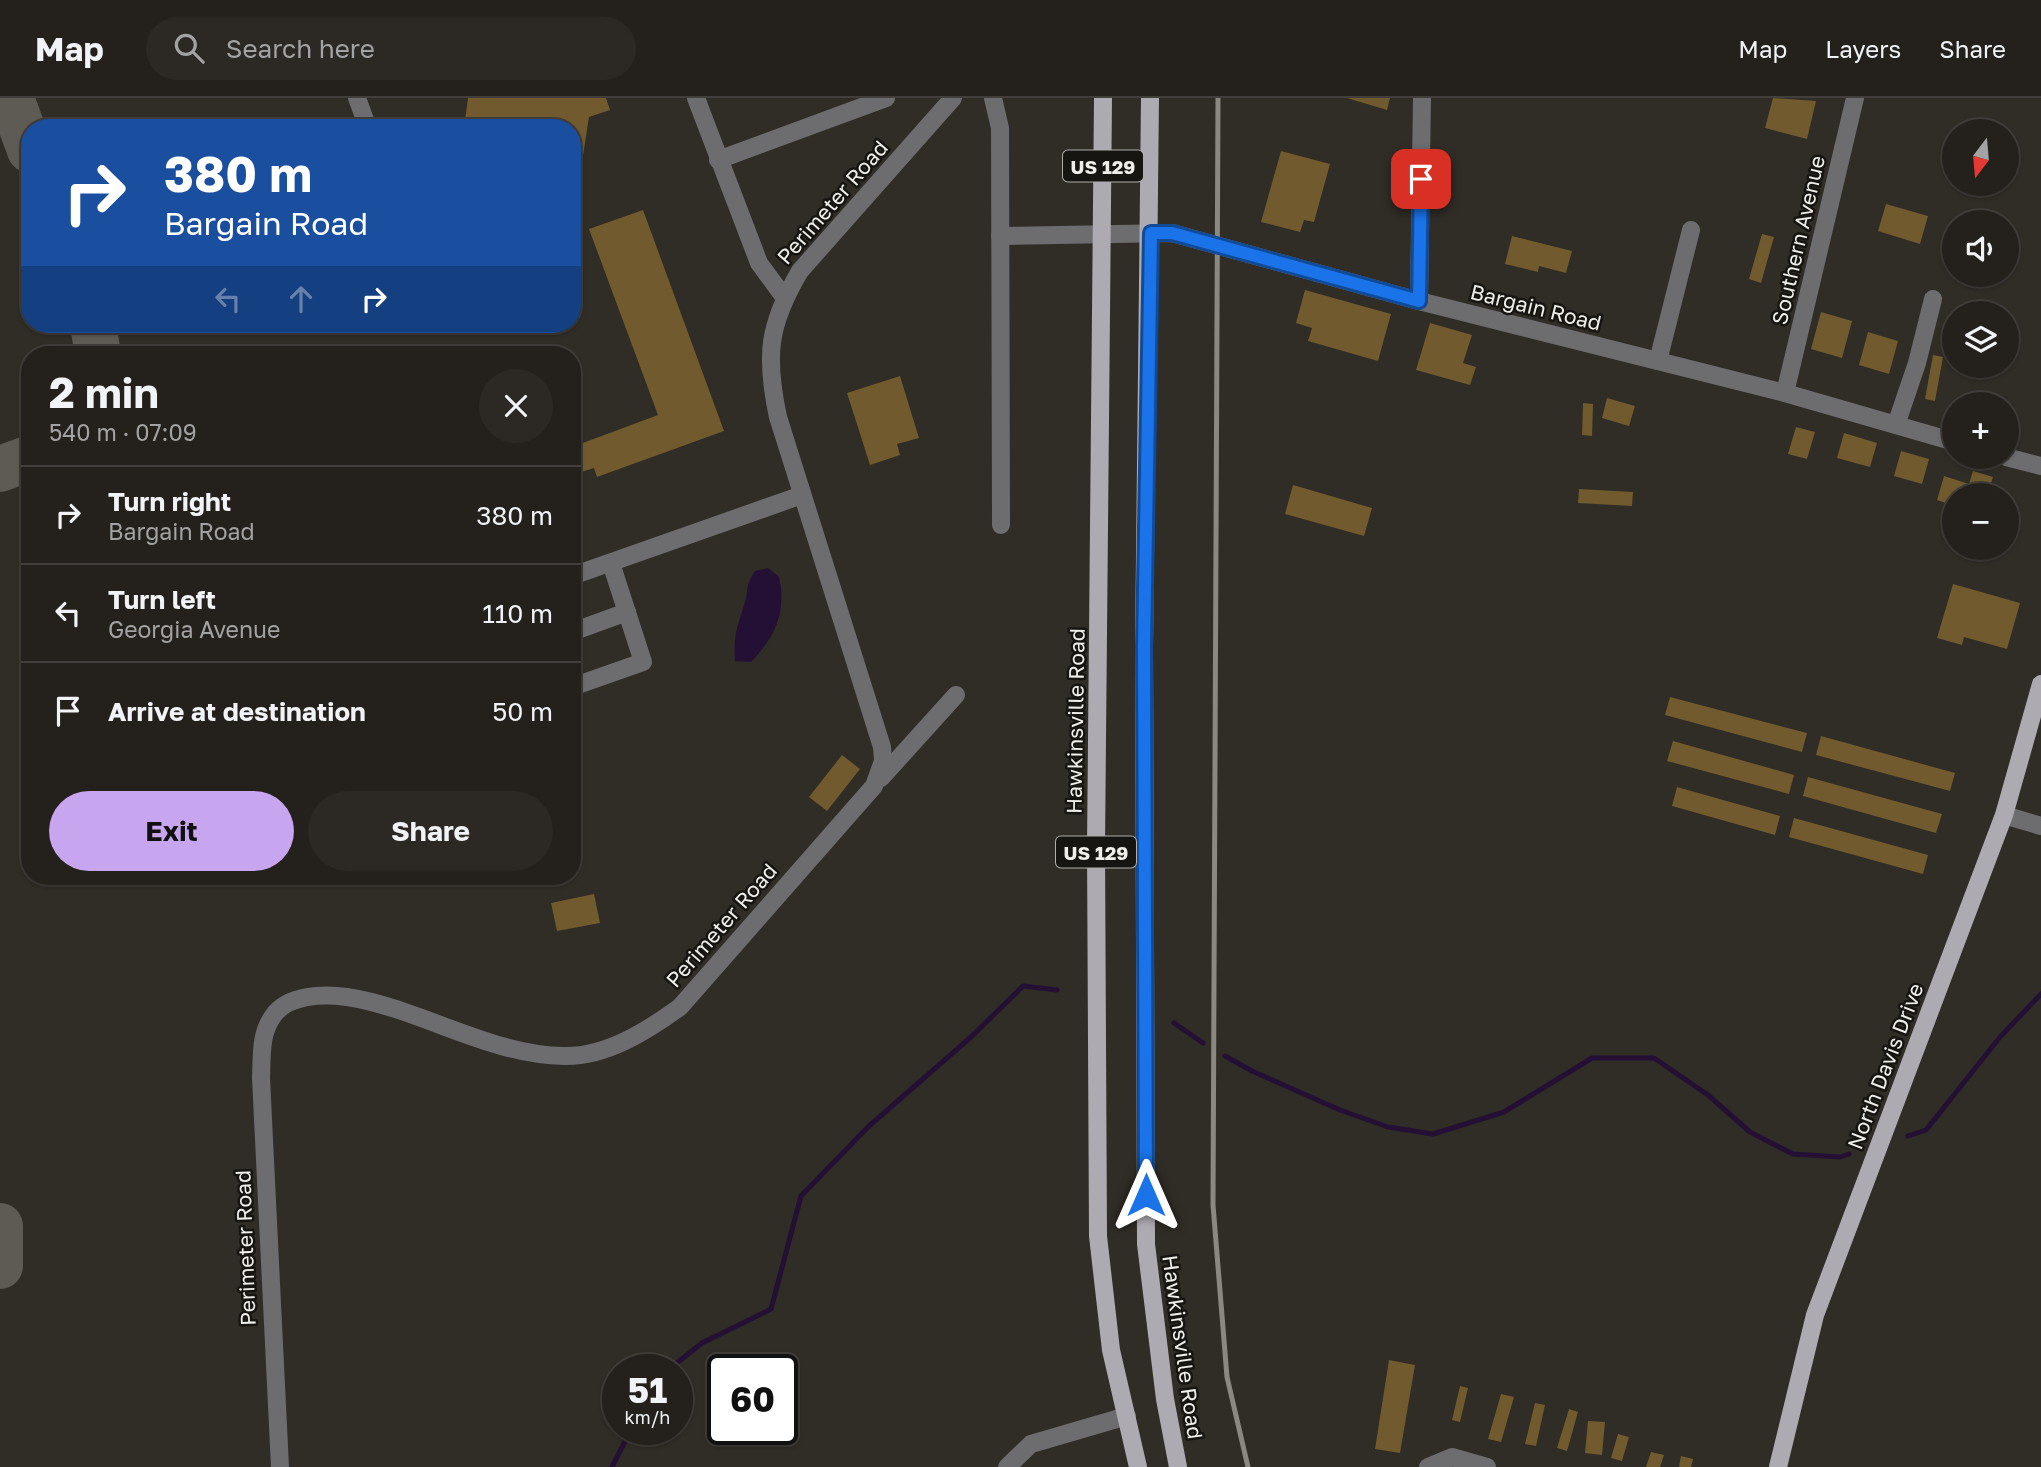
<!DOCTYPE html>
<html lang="en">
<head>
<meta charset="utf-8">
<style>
	body { margin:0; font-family:"Golos Text",sans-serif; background:#2c2925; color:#f1f3f6; height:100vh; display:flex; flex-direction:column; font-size:26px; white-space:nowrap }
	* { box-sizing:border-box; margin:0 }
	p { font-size:23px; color:#a3a3a3 }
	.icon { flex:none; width:38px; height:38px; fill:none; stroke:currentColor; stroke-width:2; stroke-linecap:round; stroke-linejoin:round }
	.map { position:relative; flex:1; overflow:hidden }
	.sheet { position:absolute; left:21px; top:248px; width:560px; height:539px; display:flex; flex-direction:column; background:#24211c; border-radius:28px; box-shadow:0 2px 5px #0004,0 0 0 2px #413e3b }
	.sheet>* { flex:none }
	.guide { position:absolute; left:21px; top:21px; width:560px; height:214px; border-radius:28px; box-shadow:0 2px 5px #0004,0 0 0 2px #413e3b; background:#1a4fa0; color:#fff; overflow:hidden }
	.needle { width:46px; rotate:196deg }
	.controls { position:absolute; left:1942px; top:21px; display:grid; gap:14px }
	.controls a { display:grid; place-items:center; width:77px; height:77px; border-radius:50%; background:#24211c; box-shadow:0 2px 5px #0004,0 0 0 2px #413e3b; font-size:35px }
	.speed { position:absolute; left:602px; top:1256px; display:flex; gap:14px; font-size:35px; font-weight:700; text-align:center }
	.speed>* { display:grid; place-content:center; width:91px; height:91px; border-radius:50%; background:#24211c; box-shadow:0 2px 5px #0004,0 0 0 2px #413e3b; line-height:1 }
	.speed small { font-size:18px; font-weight:400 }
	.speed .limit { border:4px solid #111; border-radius:10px; background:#fff; color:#111 }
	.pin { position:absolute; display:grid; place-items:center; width:60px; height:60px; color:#fff; margin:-30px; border-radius:14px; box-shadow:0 4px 10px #0006 }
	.me { position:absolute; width:77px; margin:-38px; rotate:0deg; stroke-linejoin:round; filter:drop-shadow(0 0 5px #0008) }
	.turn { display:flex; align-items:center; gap:24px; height:147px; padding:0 28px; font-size:32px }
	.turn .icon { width:91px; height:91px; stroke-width:2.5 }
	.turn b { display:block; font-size:49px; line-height:60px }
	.lanes { display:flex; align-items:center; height:66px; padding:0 28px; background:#0003; justify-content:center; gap:35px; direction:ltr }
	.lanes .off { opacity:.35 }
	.round { display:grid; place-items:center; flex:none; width:74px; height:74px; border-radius:37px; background:#2c2925 }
	.summary { display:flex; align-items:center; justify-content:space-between; height:119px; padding:0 28px }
	h1 { font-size:42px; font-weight:700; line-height:52px }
	.cta { display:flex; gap:14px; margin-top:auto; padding:14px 28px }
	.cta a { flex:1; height:80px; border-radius:42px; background:#c8a6ef; color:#111; font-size:28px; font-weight:700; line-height:80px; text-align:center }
	.cta a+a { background:#2c2925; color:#f1f3f6 }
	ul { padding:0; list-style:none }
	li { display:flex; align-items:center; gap:21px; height:98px; padding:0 28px; border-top:2px solid #413e3b }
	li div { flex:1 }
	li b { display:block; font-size:26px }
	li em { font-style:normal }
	header { display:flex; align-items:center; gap:42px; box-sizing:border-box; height:98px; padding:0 35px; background:#24211c; border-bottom:2px solid #413e3b }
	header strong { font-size:33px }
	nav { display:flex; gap:38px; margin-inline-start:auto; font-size:24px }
	.search { width:490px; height:63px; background:#2c2925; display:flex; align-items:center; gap:18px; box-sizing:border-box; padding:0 24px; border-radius:38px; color:#a3a3a3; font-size:26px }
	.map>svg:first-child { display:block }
	.water { fill:#231034 }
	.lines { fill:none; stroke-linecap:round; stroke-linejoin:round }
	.stream { stroke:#231034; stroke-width:5 }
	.taxiway { stroke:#5e5a54; stroke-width:46 }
	.building { fill:#715a2d }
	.minor { stroke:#6d6c6f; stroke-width:18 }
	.major { stroke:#aeaab2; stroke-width:18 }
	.rail { stroke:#8b8882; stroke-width:5 }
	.route-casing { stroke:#114b97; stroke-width:18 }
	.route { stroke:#1a73e8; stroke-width:12 }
	.labels { text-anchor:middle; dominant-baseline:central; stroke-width:5; stroke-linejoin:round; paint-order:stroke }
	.shield { fill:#161512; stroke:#afaea9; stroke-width:2 }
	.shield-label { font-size:19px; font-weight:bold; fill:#f1efea }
	.street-label { font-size:21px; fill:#f1efea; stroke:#161512 }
</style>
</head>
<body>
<header>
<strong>Map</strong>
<div class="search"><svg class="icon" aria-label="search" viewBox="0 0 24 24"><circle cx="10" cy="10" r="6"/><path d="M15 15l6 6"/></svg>Search here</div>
<nav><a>Map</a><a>Layers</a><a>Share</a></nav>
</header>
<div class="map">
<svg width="2041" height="1369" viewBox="0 0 2041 1369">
	<rect width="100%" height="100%" fill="#302c26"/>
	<path class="water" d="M 768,470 L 779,479 C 787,514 775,539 751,564 L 735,563 C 733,537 738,527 745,504 C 749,489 745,489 755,473 Z"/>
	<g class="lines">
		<g class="stream">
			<path d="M 1174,925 L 1203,945"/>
			<path d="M 1225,958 L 1252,973 L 1340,1012 L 1388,1029 L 1433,1036 L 1504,1014 L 1592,960 L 1654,960 L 1708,997 L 1750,1034 L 1793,1056 L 1840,1059 L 1849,1056"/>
			<path d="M 1908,1038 L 1926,1032 L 2000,939 L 2041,896"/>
			<path d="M 668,1272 L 702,1245 L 771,1211 L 801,1098 L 869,1028 L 971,939 L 1023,888 L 1057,892"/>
			<path d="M 612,1369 L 631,1332"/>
		</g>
		<g class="taxiway">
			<path d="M 11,0 L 30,52"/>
			<path d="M 93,226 L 98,257"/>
			<path d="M 0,371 L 30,360"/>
			<path d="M 0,1128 L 0,1168"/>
		</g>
	</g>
	<g class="building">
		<path d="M 468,0 L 606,0 L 610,12 L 589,19 L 578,90 L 572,92 L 572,30 L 464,30 Z"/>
		<path d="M 1347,0 L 1390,0 L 1387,12 Z"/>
		<path d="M 1773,0 L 1816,3 L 1807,41 L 1765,30 Z"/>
		<path d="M 1281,53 L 1330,66 L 1314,124 L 1304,122 L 1300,134 L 1261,124 Z"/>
		<path d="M 1886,106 L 1928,118 L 1920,146 L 1878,133 Z"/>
		<path d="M 643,112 L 724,333 L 597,379 L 594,370 L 572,377 L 572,349 L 658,317 L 589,131 Z"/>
		<path d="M 1762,136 L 1774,139 L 1761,185 L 1749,181 Z"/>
		<path d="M 1512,138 L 1572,153 L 1566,175 L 1539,168 L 1538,174 L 1505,166 Z"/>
		<path d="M 1305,192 L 1391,216 L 1378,263 L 1308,243 L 1312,230 L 1296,225 Z"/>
		<path d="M 1821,214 L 1852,223 L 1842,260 L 1811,251 Z"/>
		<path d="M 1430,225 L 1472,237 L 1463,265 L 1476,269 L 1470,287 L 1416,272 Z"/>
		<path d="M 1868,234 L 1898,243 L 1889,276 L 1859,267 Z"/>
		<path d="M 1933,257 L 1943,259 L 1935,303 L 1925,301 Z"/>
		<path d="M 900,278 L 919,340 L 897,346 L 900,357 L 870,367 L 847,295 Z"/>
		<path d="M 1607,300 L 1635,308 L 1629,328 L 1602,320 Z"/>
		<path d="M 1583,305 L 1593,306 L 1592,338 L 1582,337 Z"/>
		<path d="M 1796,329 L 1815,334 L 1807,361 L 1788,356 Z"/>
		<path d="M 1844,335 L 1877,345 L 1870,369 L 1837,360 Z"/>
		<path d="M 1901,353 L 1929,361 L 1922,386 L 1894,378 Z"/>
		<path d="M 1973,373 L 1993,379 L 1987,397 L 1955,397 L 1955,419 L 1943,415 L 1946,405 L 1937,402 L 1944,378 L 1969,386 Z"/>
		<path d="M 1293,387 L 1372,410 L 1364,438 L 1285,416 Z"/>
		<path d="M 1579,391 L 1633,394 L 1632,408 L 1578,405 Z"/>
		<path d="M 1953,486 L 2020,505 L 2007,551 L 1964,539 L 1962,547 L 1937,540 Z"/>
		<path d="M 1670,599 L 1807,635 L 1802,654 L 1665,617 Z"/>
		<path d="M 1821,638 L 1955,675 L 1950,693 L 1816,657 Z"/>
		<path d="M 1673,643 L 1794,677 L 1789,696 L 1667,663 Z"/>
		<path d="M 842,657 L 860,671 L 827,713 L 809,699 Z"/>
		<path d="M 1808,679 L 1942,716 L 1936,735 L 1803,698 Z"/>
		<path d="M 1677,689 L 1780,718 L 1775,737 L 1672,708 Z"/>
		<path d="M 1794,720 L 1928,757 L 1923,776 L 1789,739 Z"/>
		<path d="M 594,796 L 600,825 L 557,833 L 551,805 Z"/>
		<path d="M 1389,1262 L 1415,1267 L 1400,1355 L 1375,1351 Z"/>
		<path d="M 1460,1288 L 1468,1290 L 1460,1324 L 1452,1322 Z"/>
		<path d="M 1501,1296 L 1514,1299 L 1501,1344 L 1488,1341 Z"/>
		<path d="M 1535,1305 L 1545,1307 L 1536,1348 L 1525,1346 Z"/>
		<path d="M 1569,1311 L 1578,1314 L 1567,1353 L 1557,1350 Z"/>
		<path d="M 1588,1323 L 1605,1324 L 1602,1357 L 1585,1355 Z"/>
		<path d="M 1618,1336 L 1629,1339 L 1622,1363 L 1611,1360 Z"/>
		<path d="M 1651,1354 L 1664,1357 L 1660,1369 L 1646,1369 Z"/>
		<path d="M 1681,1358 L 1693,1361 L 1691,1369 L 1679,1369 Z"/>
	</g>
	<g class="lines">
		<g class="minor">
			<path d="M 357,0 L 368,30"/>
			<path d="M 696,0 L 759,165 L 784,199"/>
			<path d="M 993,0 L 1000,30 L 1001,427"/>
			<path d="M 718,62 L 886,0"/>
			<path d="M 1000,138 L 1172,135 L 1419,203 L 1785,295 L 1955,344"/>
			<path d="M 1419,203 L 1422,0"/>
			<path d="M 440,226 L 441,226"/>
			<path d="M 1658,263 L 1691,132"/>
			<path d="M 1785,295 L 1855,0"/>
			<path d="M 1896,327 L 1917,265 L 1933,201"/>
			<path d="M 2006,359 L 2041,368"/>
			<path d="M 572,478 L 802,397"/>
			<path d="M 572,534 L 627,514"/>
			<path d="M 572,589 L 643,564 L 611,465"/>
			<path d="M 881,680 L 956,597"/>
			<path d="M 2004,717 L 2041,728"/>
			<path d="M 280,1369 L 261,980 C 262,958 260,936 273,918 C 288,896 324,896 347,899 C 419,910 489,957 564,958 C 606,959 647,933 680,909 L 874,688 L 883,663 L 882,649 L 778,319 C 765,258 768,227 800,173 L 953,0"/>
			<path d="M 1007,1369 L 1031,1346 L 1127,1318"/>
			<path d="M 1428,1369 L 1452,1359 L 1487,1369"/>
		</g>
		<g class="major">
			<path d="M 1103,0 L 1096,749 L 1098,1138 L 1111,1252 L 1138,1369"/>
			<path d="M 1150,0 L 1144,549 L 1146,1146 L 1165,1301 L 1178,1369"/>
			<path d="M 1778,1369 L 1815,1217 L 2004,717 L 2041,586"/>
		</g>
		<path class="rail" d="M 1218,0 L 1213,1107 L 1227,1279 L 1248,1369"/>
	</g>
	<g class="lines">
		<defs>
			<path id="route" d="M 1146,1097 L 1144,549 L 1151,135 L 1172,135 L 1419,203 L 1421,81"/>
		</defs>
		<use href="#route" class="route-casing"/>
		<use href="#route" class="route"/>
	</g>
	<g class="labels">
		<g class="shield">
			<rect x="1063" y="52.5" width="80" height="31" rx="5"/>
			<rect x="1056" y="738.5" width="80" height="31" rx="5"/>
		</g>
		<g class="shield-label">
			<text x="1103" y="68">US 129</text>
			<text x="1096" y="754">US 129</text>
		</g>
		<g class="street-label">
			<text transform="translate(832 104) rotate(-49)">Perimeter Road</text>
			<text transform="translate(1798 142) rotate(-77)">Southern Avenue</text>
			<text transform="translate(1536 209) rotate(14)">Bargain Road</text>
			<text transform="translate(1075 623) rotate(-89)">Hawkinsville Road</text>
			<text transform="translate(721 827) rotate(-49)">Perimeter Road</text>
			<text transform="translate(1885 968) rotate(-69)">North Davis Drive</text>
			<text transform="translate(245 1150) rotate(-92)">Perimeter Road</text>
			<text transform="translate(1183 1249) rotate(82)">Hawkinsville Road</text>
		</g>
	</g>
</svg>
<div class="controls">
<a><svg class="needle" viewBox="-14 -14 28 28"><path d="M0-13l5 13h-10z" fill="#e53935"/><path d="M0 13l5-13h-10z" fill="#a3a3a3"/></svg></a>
<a><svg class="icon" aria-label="sound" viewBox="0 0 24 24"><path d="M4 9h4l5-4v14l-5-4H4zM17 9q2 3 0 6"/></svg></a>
<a><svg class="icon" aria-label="layers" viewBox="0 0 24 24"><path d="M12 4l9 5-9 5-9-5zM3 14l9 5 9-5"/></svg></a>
<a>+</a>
<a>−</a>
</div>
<div class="speed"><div>51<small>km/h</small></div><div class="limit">60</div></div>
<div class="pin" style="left:1421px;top:81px;background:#d93025"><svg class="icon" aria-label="arrive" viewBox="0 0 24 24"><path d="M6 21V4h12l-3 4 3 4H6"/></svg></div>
<svg class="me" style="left:1146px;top:1097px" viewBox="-20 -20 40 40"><path d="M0-17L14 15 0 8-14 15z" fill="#1a73e8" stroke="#fff" stroke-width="4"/></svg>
<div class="guide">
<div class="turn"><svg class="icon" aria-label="right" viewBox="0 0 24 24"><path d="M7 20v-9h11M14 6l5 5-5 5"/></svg><div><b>380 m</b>Bargain Road</div></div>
<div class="lanes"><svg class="icon off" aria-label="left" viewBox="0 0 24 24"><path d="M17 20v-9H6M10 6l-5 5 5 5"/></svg><svg class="icon off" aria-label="ahead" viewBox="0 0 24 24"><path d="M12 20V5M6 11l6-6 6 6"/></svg><svg class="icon" aria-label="right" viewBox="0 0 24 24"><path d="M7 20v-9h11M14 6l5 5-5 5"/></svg></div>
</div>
<section class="sheet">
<div class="summary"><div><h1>2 min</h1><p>540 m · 07:09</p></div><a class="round"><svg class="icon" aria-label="close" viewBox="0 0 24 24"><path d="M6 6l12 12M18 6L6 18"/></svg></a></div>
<ul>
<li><svg class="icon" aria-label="right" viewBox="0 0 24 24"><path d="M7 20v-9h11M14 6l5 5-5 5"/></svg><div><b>Turn right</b><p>Bargain Road</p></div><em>380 m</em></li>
<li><svg class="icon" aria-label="left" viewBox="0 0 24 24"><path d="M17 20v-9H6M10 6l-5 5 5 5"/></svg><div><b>Turn left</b><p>Georgia Avenue</p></div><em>110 m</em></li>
<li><svg class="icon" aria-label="arrive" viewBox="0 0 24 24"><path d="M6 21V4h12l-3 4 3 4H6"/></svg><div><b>Arrive at destination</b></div><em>50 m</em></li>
</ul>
<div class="cta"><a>Exit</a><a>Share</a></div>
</section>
</div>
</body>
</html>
